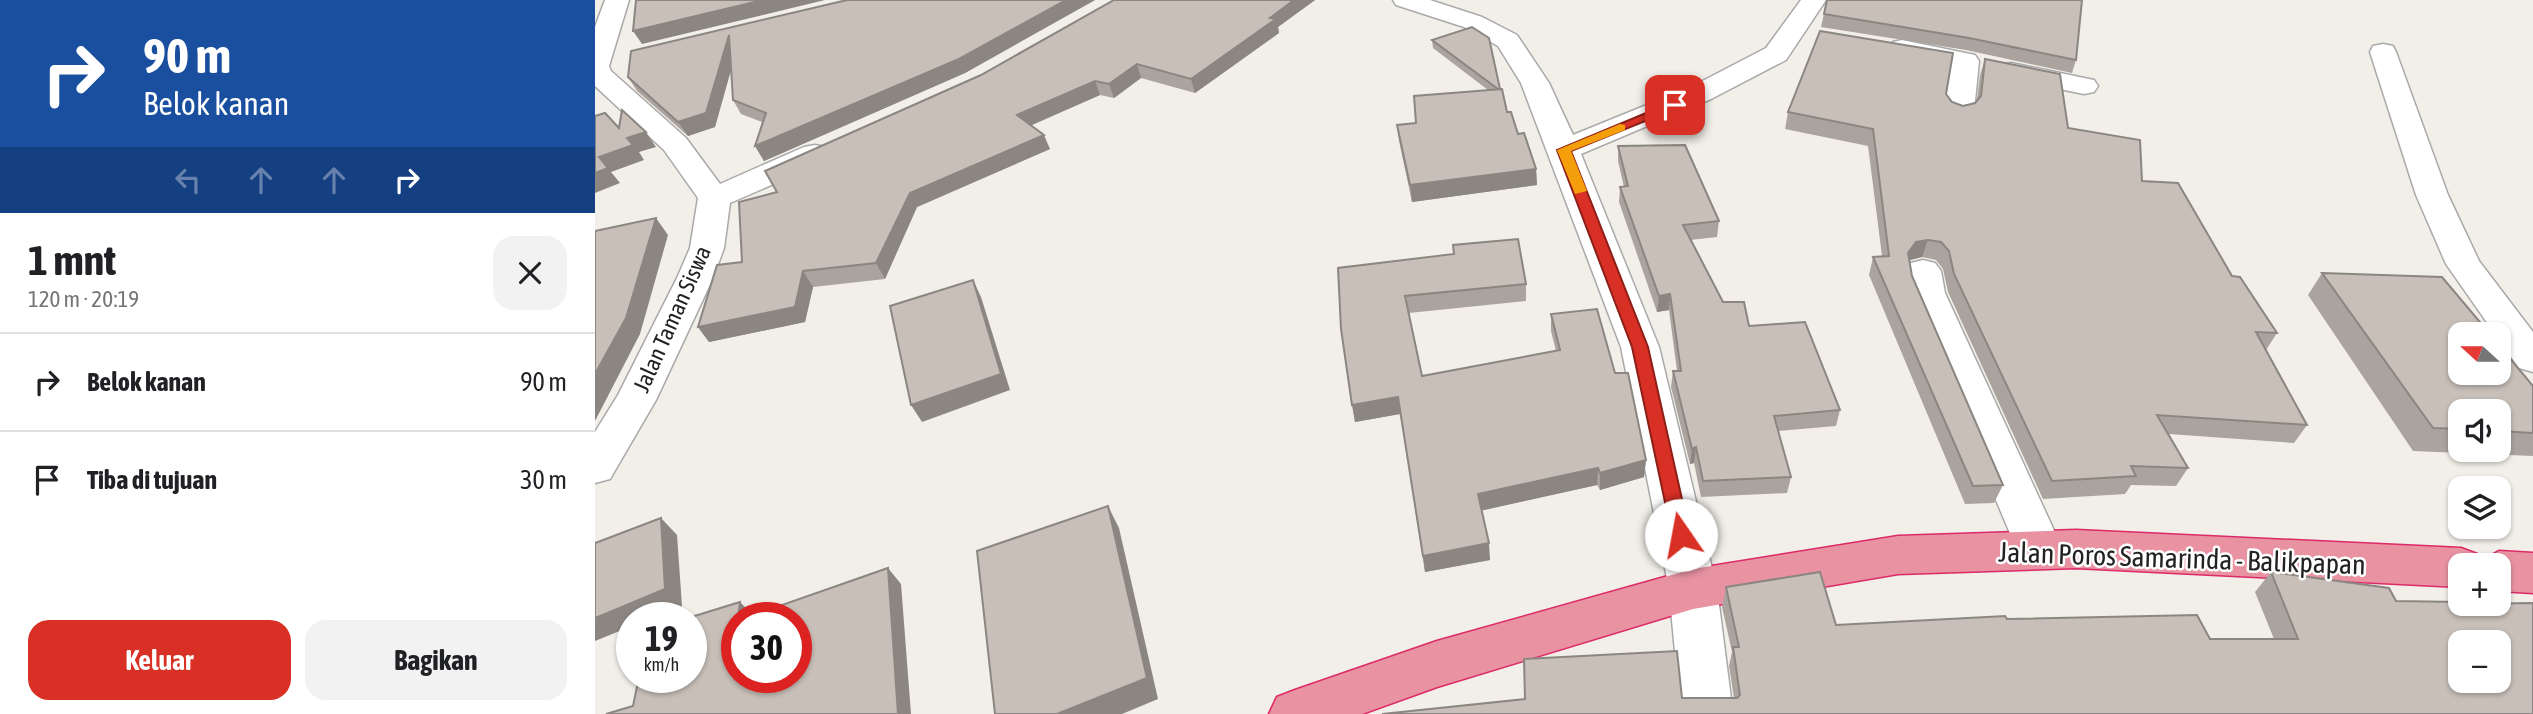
<!DOCTYPE html>
<html lang="id">
<head>
<meta charset="utf-8">
<style>
	body { margin:0; font-family:"Asap Condensed",sans-serif; background:#f2f2f2; color:#202124; height:100vh; display:flex; flex-direction:column; font-size:26px; white-space:nowrap }
	* { box-sizing:border-box; margin:0 }
	p { font-size:23px; color:#757577 }
	.icon { flex:none; width:38px; height:38px; fill:none; stroke:currentColor; stroke-width:2; stroke-linecap:round; stroke-linejoin:round }
	.map { position:relative; flex:1; overflow:hidden }
	.drawer { display:flex; flex-direction:column; background:#fff; width:595px }
	.drawer>* { flex:none }
	.hud { background:#1a4fa0; color:#fff; overflow:hidden }
	.needle { width:46px; rotate:291deg }
	.fabs { position:absolute; left:1853px; top:322px; display:grid; gap:14px }
	.fabs a { display:grid; place-items:center; width:63px; height:63px; border-radius:14px; background:#fff; box-shadow:0 2px 5px #0004; font-size:35px }
	.speed { position:absolute; left:21px; top:602px; display:flex; gap:14px; font-size:35px; font-weight:700; text-align:center }
	.speed>* { display:grid; place-content:center; width:91px; height:91px; border-radius:50%; background:#fff; box-shadow:0 2px 5px #0004; line-height:1 }
	.speed small { font-size:18px; font-weight:400 }
	.speed .limit { border:10px solid #d22; background:#fff; color:#111 }
	.pin { position:absolute; display:grid; place-items:center; width:60px; height:60px; color:#fff; margin:-30px; border-radius:14px; box-shadow:0 4px 10px #0006 }
	.me { position:absolute; width:77px; margin:-38px; rotate:348deg; stroke-linejoin:round; filter:drop-shadow(0 0 5px #0008) }
	.turn { display:flex; align-items:center; gap:24px; height:147px; padding:0 28px; font-size:32px }
	.turn .icon { width:91px; height:91px; stroke-width:2.5 }
	.turn b { display:block; font-size:49px; line-height:60px }
	.lanes { display:flex; align-items:center; height:66px; padding:0 28px; background:#0003; justify-content:center; gap:35px; direction:ltr }
	.lanes .off { opacity:.35 }
	.round { display:grid; place-items:center; flex:none; width:74px; height:74px; border-radius:21px; background:#f2f2f2 }
	.overview { display:flex; align-items:center; justify-content:space-between; height:119px; padding:0 28px }
	h1 { font-size:42px; font-weight:700; line-height:52px }
	.cta { display:flex; gap:14px; margin-top:auto; padding:14px 28px }
	.cta a { flex:1; height:80px; border-radius:21px; background:#d93025; color:#fff; font-size:28px; font-weight:700; line-height:80px; text-align:center }
	.cta a+a { background:#f2f2f2; color:#202124 }
	ul { padding:0; list-style:none }
	li { display:flex; align-items:center; gap:21px; height:98px; padding:0 28px; border-top:2px solid #e0e0e0 }
	li div { flex:1 }
	li b { display:block; font-size:26px }
	li em { font-style:normal }
	main { display:flex; flex:1; min-height:0 }
	.map>svg:first-child { display:block }
	.lines { fill:none; stroke-linecap:round; stroke-linejoin:round }
	.minor-casing { stroke:#a9a9a9; stroke-width:3 }
	.highway-casing { stroke:#dc2a67; stroke-width:3 }
	.minor { fill:#fff; fill-rule:evenodd }
	.highway { fill:#e892a2; fill-rule:evenodd }
	.wall { fill:#aba49e; fill-rule:evenodd }
	.shaded-wall { fill:#8b8681 }
	.building { fill:#c7bfb8; stroke:#8b8681; stroke-width:2; fill-rule:evenodd }
	.route { fill:#d93025; stroke:#8d1f18; stroke-width:2 }
	.slow { fill:#f59e0b }
	.labels { text-anchor:middle; dominant-baseline:central; stroke-width:5; stroke-linejoin:round; paint-order:stroke }
	.street-label { font-size:23px; fill:#222; stroke:#fff }
	.near-street-label { font-size:28px; fill:#222; stroke:#fff }
</style>
</head>
<body>
<main>
<section class="drawer">
<div class="hud">
<div class="turn"><svg class="icon" aria-label="right" viewBox="0 0 24 24"><path d="M7 20v-9h11M14 6l5 5-5 5"/></svg><div><b>90 m</b>Belok kanan</div></div>
<div class="lanes"><svg class="icon off" aria-label="left" viewBox="0 0 24 24"><path d="M17 20v-9H6M10 6l-5 5 5 5"/></svg><svg class="icon off" aria-label="ahead" viewBox="0 0 24 24"><path d="M12 20V5M6 11l6-6 6 6"/></svg><svg class="icon off" aria-label="ahead" viewBox="0 0 24 24"><path d="M12 20V5M6 11l6-6 6 6"/></svg><svg class="icon" aria-label="right" viewBox="0 0 24 24"><path d="M7 20v-9h11M14 6l5 5-5 5"/></svg></div>
</div>
<div class="overview"><div><h1>1 mnt</h1><p>120 m · 20:19</p></div><a class="round"><svg class="icon" aria-label="close" viewBox="0 0 24 24"><path d="M6 6l12 12M18 6L6 18"/></svg></a></div>
<ul>
<li><svg class="icon" aria-label="right" viewBox="0 0 24 24"><path d="M7 20v-9h11M14 6l5 5-5 5"/></svg><div><b>Belok kanan</b></div><em>90 m</em></li>
<li><svg class="icon" aria-label="arrive" viewBox="0 0 24 24"><path d="M6 21V4h12l-3 4 3 4H6"/></svg><div><b>Tiba di tujuan</b></div><em>30 m</em></li>
</ul>
<div class="cta"><a>Keluar</a><a>Bagikan</a></div>
</section>
<div class="map">
<svg width="1938" height="714" viewBox="0 0 1938 714">
	<rect width="100%" height="100%" fill="#f2efe9"/>
	<g class="lines">
		<defs>
			<g id="minor">
				<path d="M 10,0 L 34,0 L 14,66 L 16,71 L 91,138 L 125,184 L 209,147 L 220,145 L 231,147 L 235,154 L 231,161 L 135,203 L 129,248 L 118,278 L 61,400 L 15,479 L 0,483 L 0,432 L 23,395 L 82,278 L 95,248 L 103,198 L 69,150 L 0,86 L 0,27 Z"/>
				<path d="M 798,0 L 835,0 L 887,17 L 922,35 L 954,83 L 978,135 L 1096,87 L 1171,48 L 1206,0 L 1231,0 L 1191,60 L 1116,99 L 986,154 L 1064,347 L 1122,589 L 1138,714 L 1086,714 L 1074,589 L 1026,347 L 926,83 L 903,46 L 869,27 L 801,5 Z"/>
				<path d="M 1307,40 L 1380,55 L 1384,61 L 1379,111 L 1374,117 L 1364,120 L 1354,117 L 1349,111 L 1356,66 L 1298,54 L 1294,48 L 1298,42 Z"/>
				<path d="M 1788,44 L 1798,46 L 1801,52 L 1853,195 L 1884,261 L 1938,332 L 1938,372 L 1924,368 L 1904,340 L 1904,334 L 1900,334 L 1851,264 L 1821,195 L 1775,52 L 1778,46 Z"/>
				<path d="M 1416,63 L 1499,80 L 1503,86 L 1499,92 L 1489,94 L 1406,77 L 1402,71 L 1406,65 Z"/>
				<path d="M 1328,260 L 1340,263 L 1346,271 L 1350,293 L 1468,550 L 1461,563 L 1445,569 L 1429,563 L 1422,550 L 1314,293 L 1310,271 L 1316,263 Z"/>
			</g>
			<path id="highway" d="M 1481,530 L 1866,548 L 1882,554 L 1886,561 L 1904,551 L 1938,553 L 1938,593 L 1904,591 L 1904,565 L 1866,565 L 1866,587 L 1481,568 L 1303,574 L 1098,609 L 842,687 L 767,714 L 674,714 L 682,697 L 700,690 L 842,641 L 1098,569 L 1303,536 Z"/>
		</defs>
		<use href="#minor" class="minor-casing"/>
		<use href="#highway" class="highway-casing"/>
		<use href="#minor" class="minor"/>
		<use href="#highway" class="highway"/>
	</g>
	<g class="wall">
		<path d="M 252,0 L 500,0 L 370,73 L 169,161 L 160,146 L 167,122 L 146,114 L 138,100 L 136,70 L 120,127 L 93,136 L 42,91 L 33,77 Z"/>
		<path d="M 519,0 L 720,0 L 683,27 L 684,33 L 600,93 L 546,78 L 519,98 L 505,95 L 436,125 L 455,149 L 322,207 L 290,279 L 218,287 L 210,322 L 114,342 L 103,327 L 147,262 L 182,192 Z"/>
		<path d="M 1232,0 L 1481,60 L 1477,73 L 1371,50 L 1226,27 Z"/>
		<path d="M 837,40 L 905,89 L 912,112 L 941,169 L 942,185 L 817,202 L 804,141 L 802,125 L 821,123 L 893,90 L 838,48 Z"/>
		<path d="M 1390,59 L 1473,128 L 1547,181 L 1637,276 L 1682,333 L 1671,350 L 1712,425 L 1699,443 L 1574,434 L 1593,468 L 1581,486 L 1536,485 L 1530,494 L 1448,499 L 1353,292 L 1348,269 L 1341,260 L 1327,257 L 1315,260 L 1314,262 L 1317,276 L 1408,485 L 1399,503 L 1370,504 L 1274,275 L 1278,257 L 1287,256 L 1273,146 L 1190,129 L 1193,112 L 1351,94 L 1357,102 L 1368,106 L 1380,103 L 1382,100 L 1385,75 Z"/>
		<path d="M 1023,146 L 1124,221 L 1122,237 L 1095,240 L 1128,302 L 1245,410 L 1241,426 L 1183,431 L 1196,477 L 1192,493 L 1106,497 L 1099,463 L 1095,464 L 1076,387 L 1078,371 L 1082,371 L 1074,310 L 1062,312 L 1024,202 L 1025,187 L 1029,187 L 1023,161 Z"/>
		<path d="M 859,254 L 931,284 L 931,301 L 814,313 L 827,376 L 961,351 L 956,331 L 956,314 L 1020,373 L 1051,460 L 1049,477 L 1005,490 L 1002,485 L 887,510 L 895,560 L 830,572 L 805,414 L 760,422 L 746,329 Z"/>
		<path d="M 1727,273 L 1938,386 L 1938,456 L 1818,451 L 1713,295 ZM 1866,411 L 1904,411 L 1904,450 L 1866,450 Z"/>
		<path d="M 1676,572 L 1801,601 L 1938,714 L 1087,698 L 1139,698 L 1134,666 L 1137,652 L 1127,607 L 1131,587 L 1241,625 L 1412,619 L 1615,639 L 1679,639 L 1660,592 Z"/>
	</g>
	<g class="shaded-wall">
		<path d="M 168,0 L 230,0 L 47,44 L 38,31 Z"/>
		<path d="M 471,0 L 500,0 L 370,73 L 169,161 L 160,146 Z"/>
		<path d="M 699,0 L 720,0 L 683,27 L 684,33 L 600,93 L 596,79 Z"/>
		<path d="M 134,35 L 142,48 L 120,127 L 93,136 L 83,122 Z"/>
		<path d="M 542,64 L 546,78 L 519,98 L 514,84 Z"/>
		<path d="M 500,81 L 505,95 L 428,129 L 422,115 Z"/>
		<path d="M 51,132 L 61,147 L 44,152 L 49,160 L 16,172 L 25,183 L 0,193 L 0,173 L 4,157 L 32,138 Z"/>
		<path d="M 449,135 L 455,149 L 322,207 L 290,279 L 281,263 L 315,193 Z"/>
		<path d="M 941,169 L 942,185 L 817,202 L 815,185 Z"/>
		<path d="M 61,218 L 73,235 L 45,334 L 0,421 L 0,374 Z"/>
		<path d="M 1333,240 L 1327,257 L 1315,260 L 1307,271 L 1313,253 L 1321,242 Z"/>
		<path d="M 208,271 L 218,287 L 210,322 L 114,342 L 103,327 Z"/>
		<path d="M 378,280 L 386,297 L 415,390 L 327,422 L 316,405 Z"/>
		<path d="M 1075,294 L 1074,310 L 1062,312 L 1064,296 Z"/>
		<path d="M 803,397 L 805,414 L 760,422 L 757,405 Z"/>
		<path d="M 1101,447 L 1099,463 L 1095,464 L 1097,449 Z"/>
		<path d="M 1051,460 L 1049,477 L 1005,490 L 1005,473 Z"/>
		<path d="M 1003,468 L 1002,485 L 885,511 L 883,494 Z"/>
		<path d="M 513,506 L 524,528 L 563,699 L 527,714 L 462,714 Z"/>
		<path d="M 66,518 L 82,535 L 87,606 L 58,618 L 37,618 L 37,626 L 0,641 L 0,618 Z"/>
		<path d="M 894,543 L 895,560 L 830,572 L 828,556 Z"/>
		<path d="M 293,568 L 306,584 L 316,714 L 303,714 Z"/>
		<path d="M 145,602 L 161,618 L 143,618 Z"/>
	</g>
	<g class="building">
		<path d="M 41,0 L 168,0 L 38,31 Z"/>
		<path d="M 252,0 L 471,0 L 364,59 L 160,146 L 171,113 L 138,100 L 134,35 L 111,113 L 83,122 L 33,77 L 36,51 Z"/>
		<path d="M 519,0 L 699,0 L 675,18 L 681,19 L 596,79 L 542,64 L 514,84 L 500,81 L 422,115 L 449,135 L 315,193 L 281,263 L 208,271 L 200,307 L 103,327 L 122,265 L 147,262 L 144,202 L 182,192 L 170,171 L 386,75 Z"/>
		<path d="M 1232,0 L 1487,0 L 1481,60 L 1374,38 L 1229,14 Z"/>
		<path d="M 877,27 L 894,38 L 905,89 L 903,89 L 837,40 Z"/>
		<path d="M 1225,31 L 1358,53 L 1351,94 L 1357,102 L 1368,106 L 1380,103 L 1386,96 L 1390,59 L 1465,74 L 1473,128 L 1545,140 L 1547,181 L 1583,183 L 1637,276 L 1645,277 L 1682,333 L 1661,332 L 1712,425 L 1562,415 L 1593,468 L 1536,466 L 1541,476 L 1457,481 L 1359,274 L 1354,251 L 1346,242 L 1333,240 L 1321,242 L 1313,253 L 1317,276 L 1408,485 L 1378,486 L 1278,257 L 1294,256 L 1278,129 L 1193,112 Z"/>
		<path d="M 907,89 L 912,112 L 916,112 L 923,134 L 929,133 L 941,169 L 815,185 L 802,125 L 821,123 L 819,96 Z"/>
		<path d="M 27,110 L 51,132 L 32,138 L 38,145 L 4,157 L 13,168 L 0,173 L 0,116 L 10,113 L 24,128 Z"/>
		<path d="M 1090,145 L 1124,221 L 1088,225 L 1128,302 L 1149,302 L 1154,326 L 1210,322 L 1245,410 L 1179,416 L 1196,477 L 1108,481 L 1101,447 L 1097,449 L 1078,371 L 1086,371 L 1075,294 L 1064,296 L 1025,187 L 1033,186 L 1023,146 Z"/>
		<path d="M 61,218 L 31,318 L 0,374 L 0,231 Z"/>
		<path d="M 923,239 L 931,284 L 810,296 L 827,376 L 965,350 L 956,314 L 1002,309 L 1020,373 L 1033,373 L 1051,460 L 1005,473 L 1003,468 L 883,494 L 894,543 L 828,556 L 803,397 L 757,405 L 746,329 L 743,268 L 859,254 L 858,245 Z"/>
		<path d="M 1727,273 L 1847,277 L 1895,334 L 1866,334 L 1866,373 L 1904,373 L 1904,345 L 1938,386 L 1938,433 L 1904,431 L 1904,411 L 1866,411 L 1866,429 L 1838,428 Z"/>
		<path d="M 378,280 L 406,374 L 316,405 L 295,306 Z"/>
		<path d="M 513,506 L 552,678 L 462,714 L 400,714 L 382,551 Z"/>
		<path d="M 66,518 L 70,589 L 0,618 L 0,543 Z"/>
		<path d="M 293,568 L 303,714 L 11,714 L 38,706 L 44,677 L 96,677 L 96,618 L 93,618 L 145,602 L 143,618 L 142,618 L 142,677 L 201,677 L 201,618 L 150,618 Z"/>
		<path d="M 1225,572 L 1241,625 L 1410,616 L 1412,619 L 1602,615 L 1615,639 L 1703,639 L 1676,572 L 1794,588 L 1801,601 L 1866,602 L 1866,604 L 1938,603 L 1938,714 L 787,714 L 930,699 L 929,659 L 1082,651 L 1087,698 L 1142,698 L 1145,695 L 1138,647 L 1144,647 L 1131,587 ZM 1866,642 L 1904,642 L 1904,681 L 1866,681 Z"/>
	</g>
	<path class="route" d="M 1080,101 L 1086,105 L 1085,107 L 976,151 L 1053,347 L 1095,535 L 1092,540 L 1079,540 L 1077,535 L 1037,347 L 962,150 Z"/>
	<path class="slow" d="M 1025,124 L 1030,125 L 1030,130 L 976,151 L 992,191 L 980,194 L 962,150 Z"/>
	<g class="labels">
		<g class="street-label">
			<text transform="translate(77 319) rotate(-66)">Jalan Taman Siswa</text>
		</g>
		<g class="near-street-label">
			<text transform="translate(1587 558) rotate(2)">Jalan Poros Samarinda - Balikpapan</text>
		</g>
	</g>
</svg>
<div class="fabs">
<a><svg class="needle" viewBox="-14 -14 28 28"><path d="M0-13l5 13h-10z" fill="#e53935"/><path d="M0 13l5-13h-10z" fill="#757577"/></svg></a>
<a><svg class="icon" aria-label="sound" viewBox="0 0 24 24"><path d="M4 9h4l5-4v14l-5-4H4zM17 9q2 3 0 6"/></svg></a>
<a><svg class="icon" aria-label="layers" viewBox="0 0 24 24"><path d="M12 4l9 5-9 5-9-5zM3 14l9 5 9-5"/></svg></a>
<a>+</a>
<a>−</a>
</div>
<div class="speed"><div>19<small>km/h</small></div><div class="limit">30</div></div>
<div class="pin" style="left:1080px;top:105px;background:#d93025"><svg class="icon" aria-label="arrive" viewBox="0 0 24 24"><path d="M6 21V4h12l-3 4 3 4H6"/></svg></div>
<svg class="me" style="left:1086px;top:535px" viewBox="-20 -20 40 40"><circle r="19" fill="#fff"/><path d="M0-13L10 11 0 6-10 11z" fill="#d93025"/></svg>
</div>
</main>
</body>
</html>
